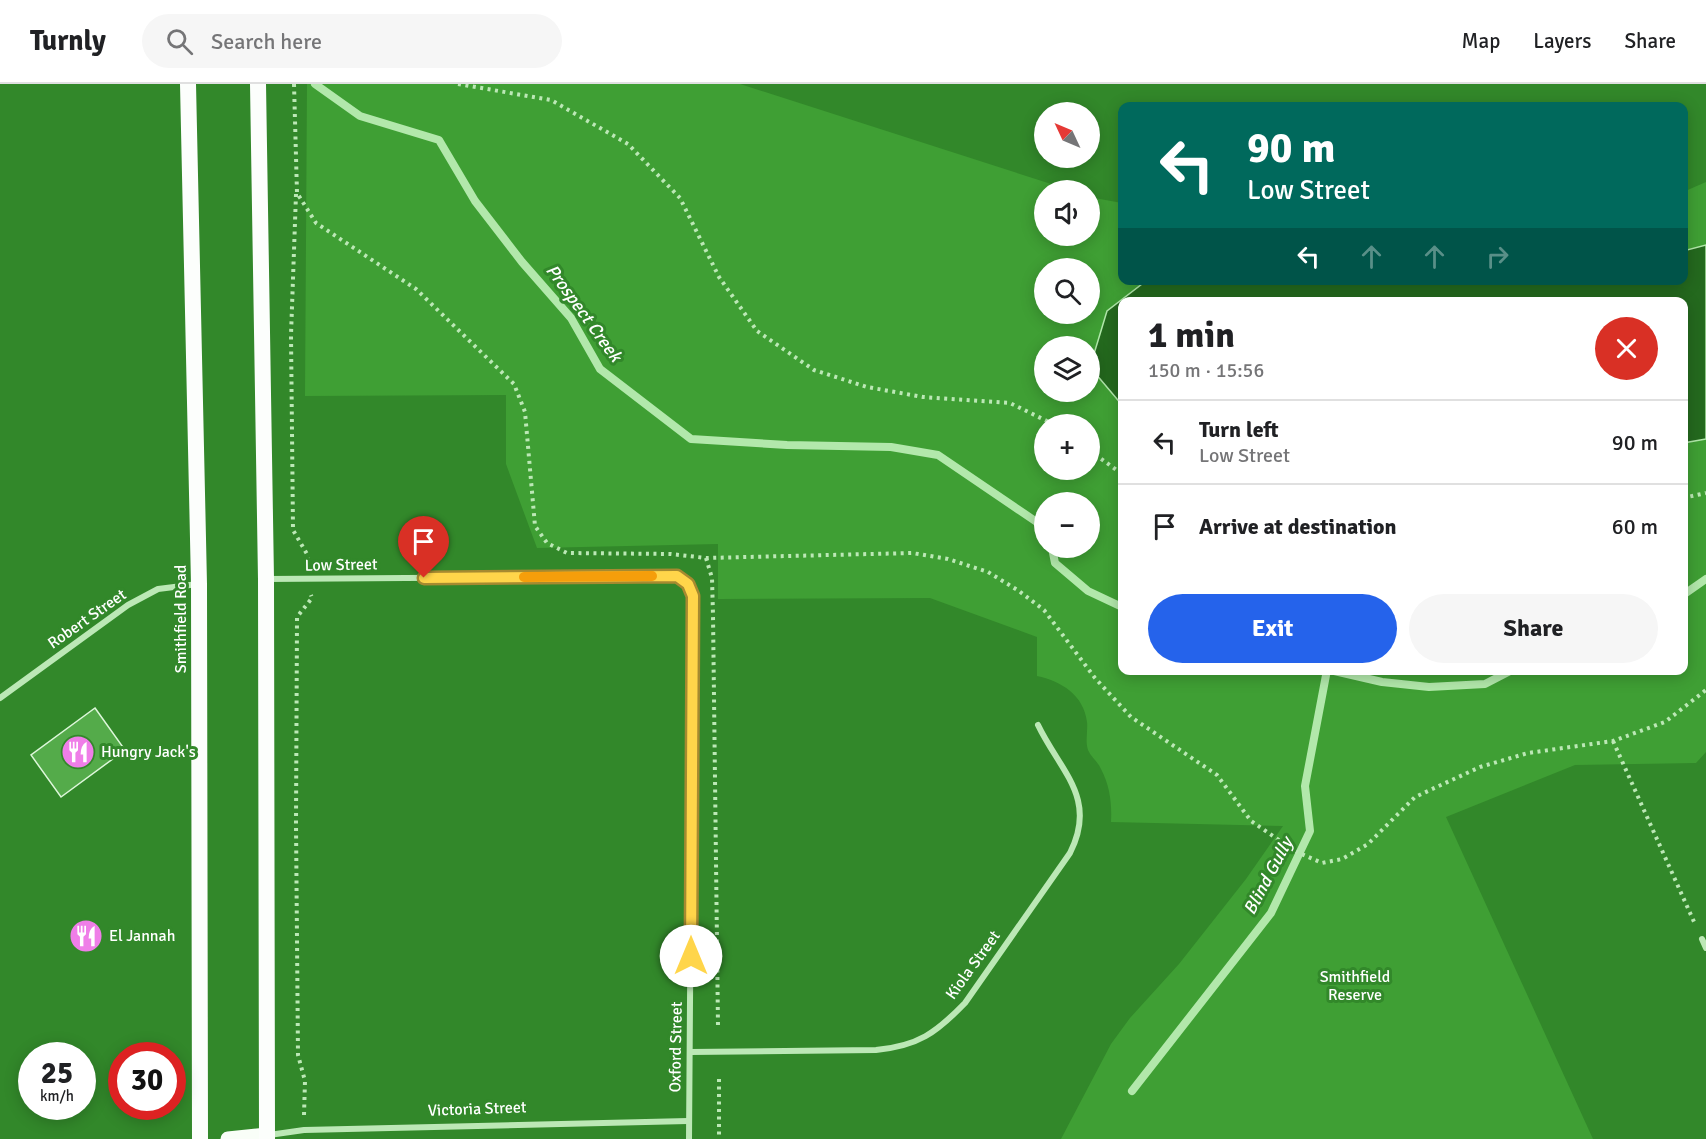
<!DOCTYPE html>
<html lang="en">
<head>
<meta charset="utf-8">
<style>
	body { margin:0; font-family:Signika,sans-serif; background:#f6f6f6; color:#202124; height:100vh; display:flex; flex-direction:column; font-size:22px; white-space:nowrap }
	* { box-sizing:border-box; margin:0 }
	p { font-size:20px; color:#757577 }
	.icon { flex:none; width:33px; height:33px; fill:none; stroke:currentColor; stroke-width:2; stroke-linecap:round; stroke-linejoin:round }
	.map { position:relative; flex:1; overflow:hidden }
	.details { position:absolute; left:1118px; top:213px; width:570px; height:378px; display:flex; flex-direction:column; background:#fff; border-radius:12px; box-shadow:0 3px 15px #0003 }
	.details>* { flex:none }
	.guide { position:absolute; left:1118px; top:18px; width:570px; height:183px; border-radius:12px; box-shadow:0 3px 15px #0003; background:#00695c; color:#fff; overflow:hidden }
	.needle { width:39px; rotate:314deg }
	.controls { position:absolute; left:1034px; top:18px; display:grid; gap:12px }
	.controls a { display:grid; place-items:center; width:66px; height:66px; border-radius:50%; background:#fff; box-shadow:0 3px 15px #0003; font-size:30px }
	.speed { position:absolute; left:18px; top:958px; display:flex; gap:12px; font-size:30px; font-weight:700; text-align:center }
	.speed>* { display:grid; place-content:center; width:78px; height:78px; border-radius:50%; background:#fff; box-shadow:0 3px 15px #0003; line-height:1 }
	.speed small { font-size:15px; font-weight:400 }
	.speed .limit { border:9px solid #d22; background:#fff; color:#111 }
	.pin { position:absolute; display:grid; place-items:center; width:51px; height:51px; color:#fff; margin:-62px -26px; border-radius:50% 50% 50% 0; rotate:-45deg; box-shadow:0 0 6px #0007 }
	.pin .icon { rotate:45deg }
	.me { position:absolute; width:66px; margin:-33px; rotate:0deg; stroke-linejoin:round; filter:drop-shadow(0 0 4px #0008) }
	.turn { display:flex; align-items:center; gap:21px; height:126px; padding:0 30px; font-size:27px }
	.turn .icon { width:78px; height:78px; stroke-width:2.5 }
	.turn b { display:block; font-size:42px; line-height:51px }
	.lanes { display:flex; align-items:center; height:57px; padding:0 30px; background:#0003; justify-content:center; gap:30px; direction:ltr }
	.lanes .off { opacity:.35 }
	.round { display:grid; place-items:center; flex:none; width:63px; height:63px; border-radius:32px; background:#f6f6f6 }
	.head { display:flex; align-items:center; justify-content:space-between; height:102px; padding:0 30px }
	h1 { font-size:36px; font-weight:800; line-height:45px }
	.action { display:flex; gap:12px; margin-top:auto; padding:12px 30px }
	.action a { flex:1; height:69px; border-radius:36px; background:#2563eb; color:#fff; font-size:24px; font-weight:800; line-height:69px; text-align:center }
	.action a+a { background:#f6f6f6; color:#202124 }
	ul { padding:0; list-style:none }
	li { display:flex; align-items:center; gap:18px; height:84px; padding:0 30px; border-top:2px solid #e0e0e0 }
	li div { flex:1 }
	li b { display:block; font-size:22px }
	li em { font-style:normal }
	header { display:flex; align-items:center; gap:36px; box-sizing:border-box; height:84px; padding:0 30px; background:#fff; border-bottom:2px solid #e0e0e0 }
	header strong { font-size:28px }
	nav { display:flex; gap:33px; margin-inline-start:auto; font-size:21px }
	.search { width:420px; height:54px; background:#f6f6f6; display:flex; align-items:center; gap:15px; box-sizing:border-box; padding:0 21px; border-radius:33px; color:#757577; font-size:22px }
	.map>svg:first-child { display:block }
	.green { fill:#3f9f34; fill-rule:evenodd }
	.water { fill:#24691e; stroke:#b2e8ab; stroke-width:1.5 }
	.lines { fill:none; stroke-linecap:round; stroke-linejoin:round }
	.stream { stroke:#b2e8ab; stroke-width:8 }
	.building { fill:#54ab4a; stroke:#ddf7da; stroke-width:1.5 }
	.path { stroke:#bce8b6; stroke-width:4; stroke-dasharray:3 4.5; stroke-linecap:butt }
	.minor { stroke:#bce8b6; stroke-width:6 }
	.primary { stroke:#f9fef8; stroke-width:15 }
	.trunk { stroke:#fcfefc; stroke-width:16 }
	.route-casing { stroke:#a68a30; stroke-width:15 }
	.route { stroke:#ffd54a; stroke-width:10 }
	.slow { stroke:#f59e0b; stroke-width:10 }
	.labels { text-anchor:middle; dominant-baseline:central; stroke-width:6; stroke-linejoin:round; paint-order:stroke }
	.street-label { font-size:16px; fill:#fff; stroke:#32882a }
	.poi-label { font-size:16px; fill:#fff; stroke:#32882a; text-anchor:start }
	.park-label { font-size:16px; fill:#fff; stroke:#32882a }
	.water-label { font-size:18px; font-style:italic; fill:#fff; stroke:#32882a }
</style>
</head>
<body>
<header>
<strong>Turnly</strong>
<div class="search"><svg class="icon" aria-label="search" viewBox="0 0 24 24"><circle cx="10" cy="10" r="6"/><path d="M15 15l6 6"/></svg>Search here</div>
<nav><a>Map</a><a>Layers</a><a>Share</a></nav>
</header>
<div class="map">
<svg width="1706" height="1055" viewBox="0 0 1706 1055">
	<rect width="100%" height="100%" fill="#32882a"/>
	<path class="green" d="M 307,0 L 740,0 L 1070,106 L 1044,106 L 1044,152 L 1089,152 L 1089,113 L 1122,119 L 1122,196 L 1683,196 L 1683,108 L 1706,98 L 1706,668 L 1696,679 L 1575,681 L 1446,733 L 1593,1055 L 1061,1055 L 1111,960 L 1130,934 L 1179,880 L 1246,795 L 1283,742 L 1111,738 C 1112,720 1110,702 1101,685 C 1098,678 1091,673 1088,666 C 1085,657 1088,647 1087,638 C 1084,611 1061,597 1037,592 L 1037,553 L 930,514 L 718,515 L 718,460 L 537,464 L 506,380 L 506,311 L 305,312 ZM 1044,184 L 1089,184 L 1089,230 L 1044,230 ZM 1122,218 L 1683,218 L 1683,586 L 1122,586 ZM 1044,262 L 1089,262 L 1089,308 L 1044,308 ZM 1044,340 L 1089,340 L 1089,386 L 1044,386 ZM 1044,418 L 1089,418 L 1089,464 L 1044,464 Z"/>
	<path class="water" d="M 1706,161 L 1706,355 L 1683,359 L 1683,218 L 1122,218 L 1122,321 L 1090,283 L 1107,227 L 1146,197 L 1683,196 L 1683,167 Z"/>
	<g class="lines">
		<g class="stream">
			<path d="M 315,0 L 360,32 L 439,56 L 475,117 L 522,178 L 571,234 L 600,285 L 691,355 L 787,361 L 891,363 L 938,371 L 1044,443"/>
			<path d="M 1052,464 L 1055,479 L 1088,507 L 1122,523"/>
			<path d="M 1683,511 L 1706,495"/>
			<path d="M 1330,586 L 1382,598 L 1429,603 L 1485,600 L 1512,586"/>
			<path d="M 1132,1007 L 1271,829 L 1310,747 L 1305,702 L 1327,586"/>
		</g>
	</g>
	<path class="building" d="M 95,624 L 125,666 L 61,713 L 31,671 Z"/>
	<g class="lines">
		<g class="path">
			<path d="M 294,0 L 297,109 L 316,139 L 416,205 L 514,300 L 525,328 L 535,442 L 547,459 L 567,469 L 671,470 L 706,474 L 912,469 L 948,475 L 988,488 L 1019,507 L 1044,526 L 1095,594 L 1131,633 L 1217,691 L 1251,737 L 1295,767 L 1322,779 L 1342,775 L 1368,760 L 1415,713 L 1480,683 L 1528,669 L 1613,657 L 1665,638 L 1706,606"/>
			<path d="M 458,0 L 551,16 L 628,60 L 680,114 L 719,193 L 757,247 L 814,286 L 867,303 L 923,313 L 1010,319 L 1053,340"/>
			<path d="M 296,110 L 291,251 L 293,446 L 307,470 L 308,479"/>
			<path d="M 1089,366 L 1122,390"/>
			<path d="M 1683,414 L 1706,409"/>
			<path d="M 706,474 L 712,494 L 713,531 L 718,942"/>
			<path d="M 1613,657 L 1695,840"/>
			<path d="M 719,995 L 719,1055"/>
			<path d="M 304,1031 L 305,997 L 298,971 L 296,739 L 297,533 L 312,514 L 311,511"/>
		</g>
		<g class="minor">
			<path d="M 267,495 L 677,492 L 688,500 L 693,512 L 689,1055"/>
			<path d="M 0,614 L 128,521 L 158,505 L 198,500"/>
			<path d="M 1702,855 L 1706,864"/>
			<path d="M 690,968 L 876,966 C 918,962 936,949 965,919 L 1070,769 C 1098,714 1060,687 1038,641"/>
			<path d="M 269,1051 L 304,1046 L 688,1037"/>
		</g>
		<path class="primary" d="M 228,1055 L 267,1051"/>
		<g class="trunk">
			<path d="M 188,0 L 199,500 L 200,1055"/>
			<path d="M 258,0 L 266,495 L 267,1055"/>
		</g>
	</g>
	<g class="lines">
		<defs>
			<path id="route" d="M 424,494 L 677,492 L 688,500 L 693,512 L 691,872"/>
		</defs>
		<use href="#route" class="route-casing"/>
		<use href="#route" class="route"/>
		<path class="slow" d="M 524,493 L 652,492"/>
	</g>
	<defs>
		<symbol id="restaurant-disc" viewBox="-11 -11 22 22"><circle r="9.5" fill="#ef7ee8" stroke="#32882a"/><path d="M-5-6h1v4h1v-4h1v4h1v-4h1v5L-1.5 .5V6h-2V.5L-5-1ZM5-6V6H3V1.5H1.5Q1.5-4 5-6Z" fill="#fff"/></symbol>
	</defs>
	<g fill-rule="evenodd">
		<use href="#restaurant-disc" x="59" y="649" width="38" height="38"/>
		<use href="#restaurant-disc" x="67" y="833" width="38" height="38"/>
	</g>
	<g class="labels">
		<g class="street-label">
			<text transform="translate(341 481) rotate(-1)">Low Street</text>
			<text transform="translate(87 535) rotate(-35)">Robert Street</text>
			<text transform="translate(181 535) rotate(-90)">Smithfield Road</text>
			<text transform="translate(973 881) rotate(-54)">Kiola Street</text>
			<text transform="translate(676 963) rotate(-89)">Oxford Street</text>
			<text transform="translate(477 1025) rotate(-2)">Victoria Street</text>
		</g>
		<g class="poi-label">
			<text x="101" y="668">Hungry Jack's</text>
			<text x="109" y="852">El Jannah</text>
		</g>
		<g class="park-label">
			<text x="1355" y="893">Smithfield<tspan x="1355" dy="18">Reserve</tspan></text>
		</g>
		<g class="water-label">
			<text transform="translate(584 229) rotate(54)">Prospect Creek</text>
			<text transform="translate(1268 792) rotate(-62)">Blind Gully</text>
		</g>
	</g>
</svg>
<div class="controls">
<a><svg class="needle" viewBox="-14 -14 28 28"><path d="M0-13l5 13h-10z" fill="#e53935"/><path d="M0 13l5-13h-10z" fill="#757577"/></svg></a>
<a><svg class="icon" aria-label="sound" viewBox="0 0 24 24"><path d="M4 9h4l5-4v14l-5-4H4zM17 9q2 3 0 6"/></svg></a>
<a><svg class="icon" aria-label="search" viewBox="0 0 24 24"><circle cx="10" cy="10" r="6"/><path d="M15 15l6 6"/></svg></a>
<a><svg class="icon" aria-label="layers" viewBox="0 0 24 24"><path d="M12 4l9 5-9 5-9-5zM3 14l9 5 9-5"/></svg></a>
<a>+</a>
<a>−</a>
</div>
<div class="speed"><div>25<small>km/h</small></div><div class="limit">30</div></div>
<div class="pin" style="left:424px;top:494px;background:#d93025"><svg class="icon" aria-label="arrive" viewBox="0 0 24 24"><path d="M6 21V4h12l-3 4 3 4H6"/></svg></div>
<svg class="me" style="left:691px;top:872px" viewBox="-20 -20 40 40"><circle r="19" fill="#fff"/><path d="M0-13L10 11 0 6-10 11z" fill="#ffd54a"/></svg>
<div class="guide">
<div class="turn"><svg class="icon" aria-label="left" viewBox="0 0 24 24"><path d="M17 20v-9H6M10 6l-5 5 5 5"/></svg><div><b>90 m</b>Low Street</div></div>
<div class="lanes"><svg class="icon" aria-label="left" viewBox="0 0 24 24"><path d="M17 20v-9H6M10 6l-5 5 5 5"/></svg><svg class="icon off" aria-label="ahead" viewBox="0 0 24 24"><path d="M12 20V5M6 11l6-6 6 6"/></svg><svg class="icon off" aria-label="ahead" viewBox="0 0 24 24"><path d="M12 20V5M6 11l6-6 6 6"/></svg><svg class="icon off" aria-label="right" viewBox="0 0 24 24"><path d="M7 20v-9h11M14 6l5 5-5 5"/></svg></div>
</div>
<section class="details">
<div class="head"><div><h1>1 min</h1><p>150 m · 15:56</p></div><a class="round" style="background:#d93025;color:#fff"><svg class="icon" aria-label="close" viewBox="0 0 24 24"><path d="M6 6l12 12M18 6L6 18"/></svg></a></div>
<ul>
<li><svg class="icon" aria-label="left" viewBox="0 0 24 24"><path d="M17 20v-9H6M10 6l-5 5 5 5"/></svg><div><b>Turn left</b><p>Low Street</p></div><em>90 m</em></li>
<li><svg class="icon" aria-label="arrive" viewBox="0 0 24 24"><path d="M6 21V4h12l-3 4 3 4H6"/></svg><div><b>Arrive at destination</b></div><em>60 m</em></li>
</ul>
<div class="action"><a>Exit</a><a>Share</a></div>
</section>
</div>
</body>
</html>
